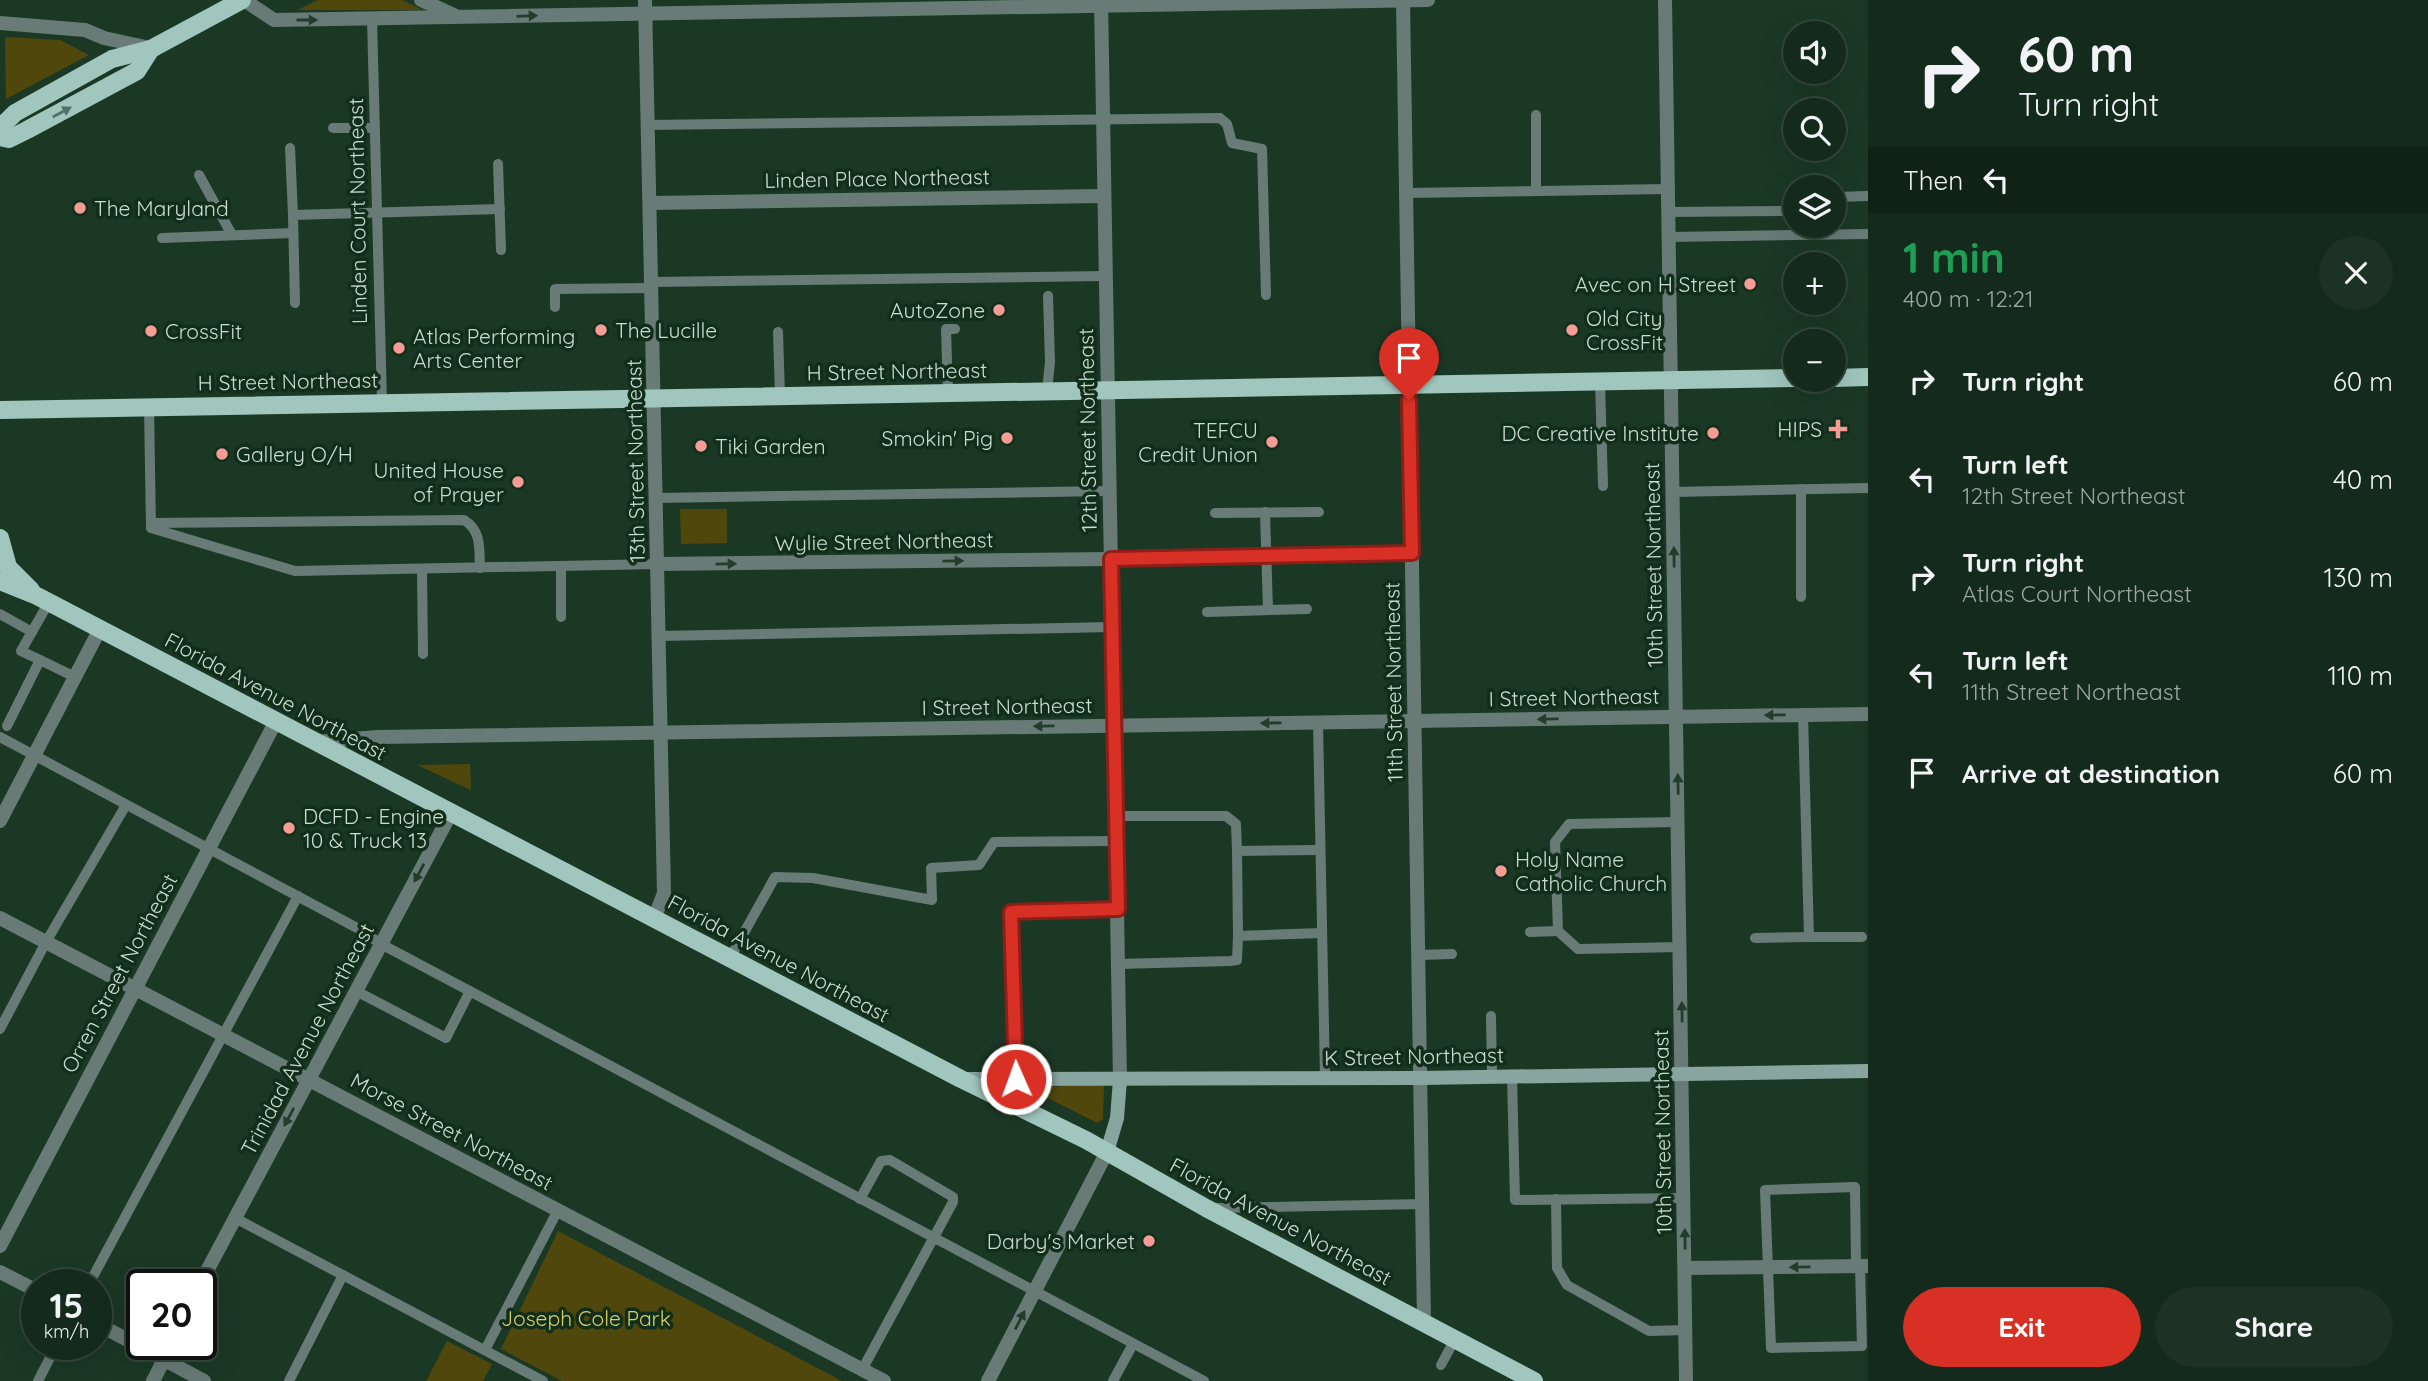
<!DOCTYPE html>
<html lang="en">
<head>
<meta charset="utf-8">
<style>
	body { margin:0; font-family:Quicksand,sans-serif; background:#1d3225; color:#f1f3f6; height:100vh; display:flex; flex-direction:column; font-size:26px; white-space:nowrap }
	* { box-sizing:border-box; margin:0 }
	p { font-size:23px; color:#9da7a3 }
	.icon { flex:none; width:38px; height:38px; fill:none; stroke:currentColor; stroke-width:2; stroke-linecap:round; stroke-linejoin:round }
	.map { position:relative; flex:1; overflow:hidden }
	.sheet { display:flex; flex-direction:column; background:#142a1c; width:560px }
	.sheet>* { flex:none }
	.guide { background:#142a1c; color:#f1f3f6; overflow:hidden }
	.tools { position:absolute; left:1783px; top:21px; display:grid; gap:14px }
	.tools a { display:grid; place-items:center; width:63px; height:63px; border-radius:50%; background:#142a1c; box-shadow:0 7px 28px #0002,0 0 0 2px #33463b; font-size:35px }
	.speed { position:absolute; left:21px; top:1269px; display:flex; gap:14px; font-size:35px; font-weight:700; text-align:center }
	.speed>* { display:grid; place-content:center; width:91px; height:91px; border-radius:50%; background:#142a1c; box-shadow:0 7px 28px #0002,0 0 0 2px #33463b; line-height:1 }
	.speed small { font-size:18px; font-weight:400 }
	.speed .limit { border:4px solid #111; border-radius:10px; background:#fff; color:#111 }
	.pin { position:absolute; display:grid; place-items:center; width:60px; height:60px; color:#fff; margin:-72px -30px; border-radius:50% 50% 50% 0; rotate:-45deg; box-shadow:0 0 7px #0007 }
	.pin .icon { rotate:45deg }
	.me { position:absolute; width:77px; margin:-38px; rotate:358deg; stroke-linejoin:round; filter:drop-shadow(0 0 5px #0008) }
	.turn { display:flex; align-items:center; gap:24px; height:147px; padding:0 35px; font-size:32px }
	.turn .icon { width:91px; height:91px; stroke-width:2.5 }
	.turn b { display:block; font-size:49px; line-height:60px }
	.then { display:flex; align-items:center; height:66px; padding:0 35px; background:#0003; gap:14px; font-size:26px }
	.round { display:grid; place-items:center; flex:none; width:74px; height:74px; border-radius:37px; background:#1d3225 }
	.summary { display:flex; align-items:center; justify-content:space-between; height:119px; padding:0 35px }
	h1 { font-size:42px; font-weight:700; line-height:52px; color:#1e9e55 }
	.action { display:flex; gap:14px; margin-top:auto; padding:14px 35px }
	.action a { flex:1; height:80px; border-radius:42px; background:#d93025; color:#fff; font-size:28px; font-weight:700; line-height:80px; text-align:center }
	.action a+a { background:#1d3225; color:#f1f3f6 }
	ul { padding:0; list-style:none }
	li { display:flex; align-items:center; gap:21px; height:98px; padding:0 35px }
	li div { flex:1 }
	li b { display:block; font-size:26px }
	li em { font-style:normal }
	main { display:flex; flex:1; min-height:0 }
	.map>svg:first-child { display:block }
	.green { fill:#4f470c }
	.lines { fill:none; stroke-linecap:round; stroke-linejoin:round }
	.service { stroke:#697b77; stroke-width:10 }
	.minor { stroke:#697b77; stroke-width:14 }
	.tertiary { stroke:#697b77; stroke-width:14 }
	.secondary { stroke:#89a59f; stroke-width:14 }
	.primary { stroke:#a0c6bd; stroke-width:18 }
	.oneway { fill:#233d2d }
	.oneway2 { fill:#517264 }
	.route-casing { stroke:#8d1f18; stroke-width:18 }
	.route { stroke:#d93025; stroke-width:12 }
	.poi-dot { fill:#f59c96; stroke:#112e1b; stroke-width:2.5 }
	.labels { text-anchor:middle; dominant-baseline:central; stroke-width:7; stroke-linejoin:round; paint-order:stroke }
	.street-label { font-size:21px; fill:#cbdcd0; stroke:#112e1b }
	.poi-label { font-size:21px; fill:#cbdcd0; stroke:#112e1b; text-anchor:start }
	.park-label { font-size:21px; fill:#dbcd67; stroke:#112e1b }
</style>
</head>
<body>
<main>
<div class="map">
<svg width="1868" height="1381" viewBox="0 0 1868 1381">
	<rect width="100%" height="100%" fill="#1b3825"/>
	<g class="green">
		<path d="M 318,0 L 402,0 L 423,10 L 297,10 Z"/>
		<path d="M 5,37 L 60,40 L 89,55 L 6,99 Z"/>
		<path d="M 680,509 L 727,509 L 727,543 L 681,544 Z"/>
		<path d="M 470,764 L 471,790 L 417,765 Z"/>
		<path d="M 1104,1084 L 1103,1119 L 1097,1123 L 1028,1088 Z"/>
		<path d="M 558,1231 L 842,1381 L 562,1381 L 501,1349 Z"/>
		<path d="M 447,1341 L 492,1364 L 483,1381 L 426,1381 Z"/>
	</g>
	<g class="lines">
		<g class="service">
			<path d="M 372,19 L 382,402"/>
			<path d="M 648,125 L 1220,118 L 1227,124 L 1232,143 L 1262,149 L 1266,295"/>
			<path d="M 333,128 L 374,128"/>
			<path d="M 290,148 L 293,215"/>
			<path d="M 498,164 L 501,250"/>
			<path d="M 199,175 L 232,235"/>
			<path d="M 1536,191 L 1536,115"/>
			<path d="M 1406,193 L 1668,189"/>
			<path d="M 1834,197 L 1868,196"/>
			<path d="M 1668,212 L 1786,211 L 1796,204"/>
			<path d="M 1669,237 L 1868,234"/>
			<path d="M 162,238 L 293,233"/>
			<path d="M 652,282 L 1105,276"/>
			<path d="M 295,303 L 293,215 L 500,209"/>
			<path d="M 555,307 L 555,289 L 652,288"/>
			<path d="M 778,332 L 780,396"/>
			<path d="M 1600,382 L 1603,486"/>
			<path d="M 1047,391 L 1050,362 L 1048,296"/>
			<path d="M 948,393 L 946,329 L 955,329"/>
			<path d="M 149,407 L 151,528 L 295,571 L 658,564"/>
			<path d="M 1801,489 L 1801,597"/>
			<path d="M 1673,492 L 1868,488"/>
			<path d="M 657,498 L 1109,491"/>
			<path d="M 1265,512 L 1268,610"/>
			<path d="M 1215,513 L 1319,512"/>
			<path d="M 151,523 L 464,520 C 482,531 479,549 480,568"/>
			<path d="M 1111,559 L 1412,553"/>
			<path d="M 561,566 L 561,617"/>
			<path d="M 422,569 L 423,654"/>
			<path d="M 1207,612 L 1307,609"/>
			<path d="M 0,614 L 32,632"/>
			<path d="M 659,636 L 1112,627"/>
			<path d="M 40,660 L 21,651 L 49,602"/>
			<path d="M 1803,715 L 1809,937 L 1862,937"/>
			<path d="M 1318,722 L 1325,1078"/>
			<path d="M 7,726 L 40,660 L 75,677"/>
			<path d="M 0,737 L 359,929 L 381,944 L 1204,1381"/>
			<path d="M 1116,816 L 1226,816 L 1236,824 L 1237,851"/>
			<path d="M 1320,850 L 1237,851 L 1238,936 L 1322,933"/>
			<path d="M 1558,931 L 1578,949 L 1681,947"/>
			<path d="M 1530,932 L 1558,931 L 1555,842 L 1569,824 L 1678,822"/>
			<path d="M 1755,938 L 1809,937"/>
			<path d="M 1419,955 L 1452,954"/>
			<path d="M 730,958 L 775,877 L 813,878 L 932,900 L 931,868 L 979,865 L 994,842 L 1117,841"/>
			<path d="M 1119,964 L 1230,961 L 1237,960 L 1238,936"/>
			<path d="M 356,991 L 446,1038 L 470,991"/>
			<path d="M 1491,1016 L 1492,1077"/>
			<path d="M 0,1029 L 46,942 L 126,805"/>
			<path d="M 1512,1076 L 1515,1200 L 1684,1198"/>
			<path d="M 1016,1079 L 1011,912 L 1118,909"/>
			<path d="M 860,1199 L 881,1161 L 890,1160 L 953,1197 L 953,1202 L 862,1370"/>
			<path d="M 1556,1199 L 1557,1268 L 1567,1285 L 1649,1331 L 1686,1330"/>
			<path d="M 1213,1208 L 1423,1204"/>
			<path d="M 235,1218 L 543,1381"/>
			<path d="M 1856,1266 L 1855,1187 L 1765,1190 L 1771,1348 L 1862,1346 L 1860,1266"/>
			<path d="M 89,1284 L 298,896"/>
			<path d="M 485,1350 L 558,1210"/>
			<path d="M 1441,1365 L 1455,1339"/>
			<path d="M 38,1381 L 57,1344"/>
			<path d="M 289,1381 L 343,1275"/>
			<path d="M 1113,1381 L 1133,1344"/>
		</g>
		<g class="minor">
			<path d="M 244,0 L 274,20 L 1428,0"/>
			<path d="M 421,0 L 454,15"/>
			<path d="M 1101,0 L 1120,1080"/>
			<path d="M 1403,0 L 1424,1322"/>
			<path d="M 1665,0 L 1686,1381"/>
			<path d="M 0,23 L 85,30 L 104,38 L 150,48"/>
			<path d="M 651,203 L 1104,196"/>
			<path d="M 658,564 L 1111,559"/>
			<path d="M 316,742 L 378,737 L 1868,714"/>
			<path d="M 0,821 L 100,629"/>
			<path d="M 0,918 L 884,1381"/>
			<path d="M 0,1246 L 276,721"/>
			<path d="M 1685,1268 L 1868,1266"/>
			<path d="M 0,1272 L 37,1291"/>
			<path d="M 200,1284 L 451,813"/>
			<path d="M 96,1323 L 204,1381"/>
			<path d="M 153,1381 L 172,1344"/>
			<path d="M 988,1381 L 1107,1152"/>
		</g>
		<path class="tertiary" d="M 645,0 L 664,893 L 654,919"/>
		<g class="secondary">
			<path d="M 963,1079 L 1421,1078 L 1868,1071"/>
			<path d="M 1107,1152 L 1117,1118 L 1120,1080"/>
		</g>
		<g class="primary">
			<path d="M 0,128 L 15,113 L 112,59 L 151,49 L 242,0"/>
			<path d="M 0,137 L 9,139 L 27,130 L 137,71 L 151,49"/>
			<path d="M 1834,378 L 1868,377"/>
			<path d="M 0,410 L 1796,378"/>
			<path d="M 0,538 L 8,567 L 31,590"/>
			<path d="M 0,581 L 37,596 L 961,1079 L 1086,1140 L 1206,1208 L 1534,1381"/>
		</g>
	</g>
	<defs><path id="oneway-solid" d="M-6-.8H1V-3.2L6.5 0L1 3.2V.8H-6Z" transform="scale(1.75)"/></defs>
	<g class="oneway">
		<use href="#oneway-solid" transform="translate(527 16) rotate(-2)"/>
		<use href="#oneway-solid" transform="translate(307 20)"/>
		<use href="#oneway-solid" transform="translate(1674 557) rotate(-91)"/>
		<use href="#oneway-solid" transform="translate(953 561) rotate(-1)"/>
		<use href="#oneway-solid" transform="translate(726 564) rotate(-1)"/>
		<use href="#oneway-solid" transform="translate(1775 715) rotate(179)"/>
		<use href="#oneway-solid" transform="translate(1548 719) rotate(179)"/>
		<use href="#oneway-solid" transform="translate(1271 723) rotate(179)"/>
		<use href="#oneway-solid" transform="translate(1044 726) rotate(179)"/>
		<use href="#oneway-solid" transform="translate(1678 784) rotate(-91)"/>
		<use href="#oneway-solid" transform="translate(419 873) rotate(118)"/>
		<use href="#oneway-solid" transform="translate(1682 1012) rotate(-91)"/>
		<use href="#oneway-solid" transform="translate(289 1117) rotate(118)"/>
		<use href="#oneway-solid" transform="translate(1685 1239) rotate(-91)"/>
		<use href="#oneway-solid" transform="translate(1800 1267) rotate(179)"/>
		<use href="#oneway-solid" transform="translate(1020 1320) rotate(-63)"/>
	</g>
	<use class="oneway2" href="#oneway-solid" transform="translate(62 112) rotate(-28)"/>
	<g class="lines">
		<defs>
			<path id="route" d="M 1016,1079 L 1011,912 L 1118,909 L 1111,559 L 1412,553 L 1409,400"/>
		</defs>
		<use href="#route" class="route-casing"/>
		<use href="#route" class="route"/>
	</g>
	<g class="poi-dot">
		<circle cx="80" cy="208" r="7"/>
		<circle cx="1750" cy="284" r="7"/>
		<circle cx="999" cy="310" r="7"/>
		<circle cx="601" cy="330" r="7"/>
		<circle cx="1572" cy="330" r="7"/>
		<circle cx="151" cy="331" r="7"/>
		<circle cx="399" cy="348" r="7"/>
		<path d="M1834.5 418.5h7v7h7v7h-7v7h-7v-7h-7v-7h7z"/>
		<circle cx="1713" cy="433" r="7"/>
		<circle cx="1007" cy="438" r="7"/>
		<circle cx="1272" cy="442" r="7"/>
		<circle cx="701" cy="446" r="7"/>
		<circle cx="222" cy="454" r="7"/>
		<circle cx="518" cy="482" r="7"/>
		<circle cx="289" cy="828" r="7"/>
		<circle cx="1501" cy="871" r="7"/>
		<circle cx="1149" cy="1241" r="7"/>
	</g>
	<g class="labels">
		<g class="street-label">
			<text transform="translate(877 178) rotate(-1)">Linden Place Northeast</text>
			<text transform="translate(357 211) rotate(-91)">Linden Court Northeast</text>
			<text transform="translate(897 371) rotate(-1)">H Street Northeast</text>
			<text transform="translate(288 381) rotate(-1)">H Street Northeast</text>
			<text transform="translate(1087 430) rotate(-91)">12th Street Northeast</text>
			<text transform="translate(635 461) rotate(-91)">13th Street Northeast</text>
			<text transform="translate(884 541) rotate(-1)">Wylie Street Northeast</text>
			<text transform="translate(1653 565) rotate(-91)">10th Street Northeast</text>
			<text transform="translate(1393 682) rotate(-91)">11th Street Northeast</text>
			<text transform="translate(276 696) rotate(28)">Florida Avenue Northeast</text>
			<text transform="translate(1574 697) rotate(-1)">I Street Northeast</text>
			<text transform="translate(1007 706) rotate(-1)">I Street Northeast</text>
			<text transform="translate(779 958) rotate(28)">Florida Avenue Northeast</text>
			<text transform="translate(119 973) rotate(-62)">Orren Street Northeast</text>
			<text transform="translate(307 1039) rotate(-62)">Trinidad Avenue Northeast</text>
			<text transform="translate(1414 1056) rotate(-1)">K Street Northeast</text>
			<text transform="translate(452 1131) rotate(28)">Morse Street Northeast</text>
			<text transform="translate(1662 1132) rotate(-91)">10th Street Northeast</text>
			<text transform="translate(1281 1221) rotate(28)">Florida Avenue Northeast</text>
		</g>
		<g class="poi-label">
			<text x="94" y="208">The Maryland</text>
			<text x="1736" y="284" text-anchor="end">Avec on H Street</text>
			<text x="985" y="310" text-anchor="end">AutoZone</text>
			<text x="1586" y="318">Old City<tspan x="1586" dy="24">CrossFit</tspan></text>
			<text x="615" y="330">The Lucille</text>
			<text x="165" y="331">CrossFit</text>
			<text x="413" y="336">Atlas Performing<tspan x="413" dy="24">Arts Center</tspan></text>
			<text x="1822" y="429" text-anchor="end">HIPS</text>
			<text x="1258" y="430" text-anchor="end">TEFCU<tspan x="1258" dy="24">Credit Union</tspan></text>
			<text x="1699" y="433" text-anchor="end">DC Creative Institute</text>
			<text x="993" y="438" text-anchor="end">Smokin' Pig</text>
			<text x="715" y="446">Tiki Garden</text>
			<text x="236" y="454">Gallery O/H</text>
			<text x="504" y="470" text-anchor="end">United House<tspan x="504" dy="24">of Prayer</tspan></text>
			<text x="303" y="816">DCFD - Engine<tspan x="303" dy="24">10 &amp; Truck 13</tspan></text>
			<text x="1515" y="859">Holy Name<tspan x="1515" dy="24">Catholic Church</tspan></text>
			<text x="1135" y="1241" text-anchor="end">Darby's Market</text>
		</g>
		<g class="park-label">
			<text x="586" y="1318">Joseph Cole Park</text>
		</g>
	</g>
</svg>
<div class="tools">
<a><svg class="icon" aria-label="sound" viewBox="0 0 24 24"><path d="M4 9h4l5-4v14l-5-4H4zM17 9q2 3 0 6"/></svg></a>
<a><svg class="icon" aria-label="search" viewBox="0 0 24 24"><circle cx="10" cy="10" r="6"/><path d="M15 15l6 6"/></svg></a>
<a><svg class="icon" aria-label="layers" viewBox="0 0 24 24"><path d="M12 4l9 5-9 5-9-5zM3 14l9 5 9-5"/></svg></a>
<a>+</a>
<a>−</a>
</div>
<div class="speed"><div>15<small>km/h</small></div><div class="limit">20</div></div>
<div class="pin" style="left:1409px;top:400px;background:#d93025"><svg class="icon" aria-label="arrive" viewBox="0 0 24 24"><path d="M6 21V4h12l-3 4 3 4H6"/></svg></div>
<svg class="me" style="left:1016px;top:1079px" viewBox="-20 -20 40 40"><circle r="17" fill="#d93025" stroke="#fff" stroke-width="3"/><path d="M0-11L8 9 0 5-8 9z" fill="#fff"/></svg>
</div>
<section class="sheet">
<div class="guide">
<div class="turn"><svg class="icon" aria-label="right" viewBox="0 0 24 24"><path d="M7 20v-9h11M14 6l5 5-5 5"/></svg><div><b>60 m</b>Turn right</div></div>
<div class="then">Then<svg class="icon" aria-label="left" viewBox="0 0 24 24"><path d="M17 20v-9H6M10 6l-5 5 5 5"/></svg></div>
</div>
<div class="summary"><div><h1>1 min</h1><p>400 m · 12:21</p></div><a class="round"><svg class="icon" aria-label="close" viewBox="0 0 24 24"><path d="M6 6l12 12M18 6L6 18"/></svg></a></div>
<ul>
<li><svg class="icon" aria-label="right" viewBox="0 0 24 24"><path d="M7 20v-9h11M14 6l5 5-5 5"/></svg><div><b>Turn right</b></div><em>60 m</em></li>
<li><svg class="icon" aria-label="left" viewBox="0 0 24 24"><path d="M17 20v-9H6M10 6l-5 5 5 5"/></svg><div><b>Turn left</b><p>12th Street Northeast</p></div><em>40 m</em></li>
<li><svg class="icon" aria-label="right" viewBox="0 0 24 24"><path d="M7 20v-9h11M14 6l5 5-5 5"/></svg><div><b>Turn right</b><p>Atlas Court Northeast</p></div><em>130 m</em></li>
<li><svg class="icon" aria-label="left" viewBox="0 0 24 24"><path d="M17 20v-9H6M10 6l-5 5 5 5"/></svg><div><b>Turn left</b><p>11th Street Northeast</p></div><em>110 m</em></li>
<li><svg class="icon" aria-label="arrive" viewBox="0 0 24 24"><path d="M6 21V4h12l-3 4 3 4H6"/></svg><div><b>Arrive at destination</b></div><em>60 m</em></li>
</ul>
<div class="action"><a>Exit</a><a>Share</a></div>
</section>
</main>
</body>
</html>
